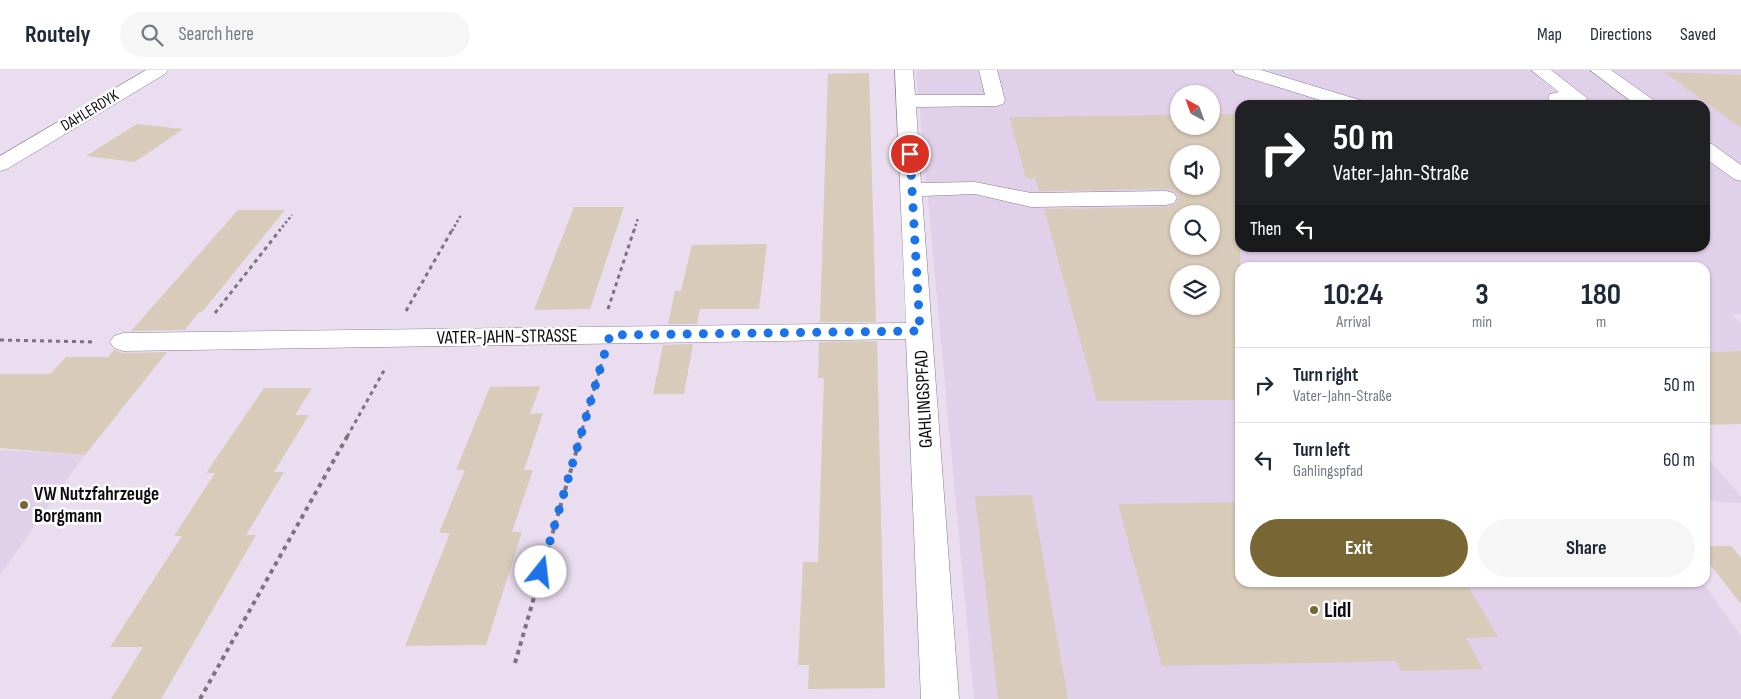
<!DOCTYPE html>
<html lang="en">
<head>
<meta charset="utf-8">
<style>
	body { margin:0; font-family:"Sofia Sans Condensed",sans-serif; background:#f6f6f7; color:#1f2937; height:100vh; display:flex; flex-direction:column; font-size:19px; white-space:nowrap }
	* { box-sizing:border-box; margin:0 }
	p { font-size:16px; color:#747a83 }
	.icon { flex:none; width:28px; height:28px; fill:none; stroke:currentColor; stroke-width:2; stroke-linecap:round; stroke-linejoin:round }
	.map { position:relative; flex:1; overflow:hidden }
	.side { position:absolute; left:1235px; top:192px; width:475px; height:325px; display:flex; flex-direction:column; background:#fff; border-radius:15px; box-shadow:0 1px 4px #0004 }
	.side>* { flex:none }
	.banner { position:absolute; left:1235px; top:30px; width:475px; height:152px; border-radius:15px; box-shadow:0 1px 4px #0004; background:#202124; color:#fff; overflow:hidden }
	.needle { width:32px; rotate:319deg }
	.tools { position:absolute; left:1170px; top:15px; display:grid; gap:10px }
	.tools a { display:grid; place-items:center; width:50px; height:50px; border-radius:50%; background:#fff; box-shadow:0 1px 4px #0004; font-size:25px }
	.pin { position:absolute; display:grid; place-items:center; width:42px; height:42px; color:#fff; margin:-21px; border:2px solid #fff; border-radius:50%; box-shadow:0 1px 5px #0007 }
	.me { position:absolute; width:55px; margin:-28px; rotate:16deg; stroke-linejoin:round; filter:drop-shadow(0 0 4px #0008) }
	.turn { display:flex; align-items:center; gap:18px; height:105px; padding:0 15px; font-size:22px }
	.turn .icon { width:65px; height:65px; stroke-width:2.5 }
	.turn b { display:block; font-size:35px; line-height:42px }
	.then { display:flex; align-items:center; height:48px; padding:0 15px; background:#0003; gap:10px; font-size:19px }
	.eta { display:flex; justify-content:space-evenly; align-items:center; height:85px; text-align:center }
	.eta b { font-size:30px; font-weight:700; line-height:35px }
	.button { display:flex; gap:10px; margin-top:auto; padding:10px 15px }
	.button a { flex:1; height:58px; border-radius:30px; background:#786634; color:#fff; font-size:20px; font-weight:700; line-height:58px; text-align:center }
	.button a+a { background:#f6f6f7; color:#1f2937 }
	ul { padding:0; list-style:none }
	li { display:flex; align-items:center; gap:15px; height:75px; padding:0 15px; border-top:1px solid #e0e1e3 }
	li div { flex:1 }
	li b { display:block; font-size:19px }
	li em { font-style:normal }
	header { display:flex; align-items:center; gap:30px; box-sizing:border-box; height:70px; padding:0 25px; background:#fff; border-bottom:1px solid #e0e1e3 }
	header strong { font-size:24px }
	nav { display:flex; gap:28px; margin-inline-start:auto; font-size:18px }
	.search { width:350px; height:45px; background:#f6f6f7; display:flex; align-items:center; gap:12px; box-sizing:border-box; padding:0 18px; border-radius:28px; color:#747a83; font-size:19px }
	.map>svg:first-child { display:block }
	.built { fill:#e1d0e9; fill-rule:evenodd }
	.building { fill:#d9cbba; fill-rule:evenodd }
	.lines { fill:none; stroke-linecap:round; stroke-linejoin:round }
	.minor-casing { stroke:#877c8c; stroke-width:1 }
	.path-far2 { stroke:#7c737f; stroke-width:2.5; stroke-dasharray:2.5 2.5; stroke-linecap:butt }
	.path-far1 { stroke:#7c737f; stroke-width:3; stroke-dasharray:4 4; stroke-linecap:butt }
	.path { stroke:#7c737f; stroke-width:4; stroke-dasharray:4.5 4.5; stroke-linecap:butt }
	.minor { fill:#fff; fill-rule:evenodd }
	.route { stroke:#1a73e8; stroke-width:9; stroke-dasharray:0 16.2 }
	.poi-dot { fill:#786634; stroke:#fff; stroke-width:2 }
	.labels { text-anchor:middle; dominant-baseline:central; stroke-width:5; stroke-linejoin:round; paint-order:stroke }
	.far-street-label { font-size:16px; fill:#100b11; stroke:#fff }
	.street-label { font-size:19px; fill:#100b11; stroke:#fff }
	.poi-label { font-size:19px; font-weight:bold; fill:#100b11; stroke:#fff; text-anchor:start }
	.near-poi-label { font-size:22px; font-weight:bold; fill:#100b11; stroke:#fff; text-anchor:start }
</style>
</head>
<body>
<header>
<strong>Routely</strong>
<div class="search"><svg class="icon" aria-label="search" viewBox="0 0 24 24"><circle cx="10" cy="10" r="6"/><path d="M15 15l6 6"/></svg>Search here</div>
<nav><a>Map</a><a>Directions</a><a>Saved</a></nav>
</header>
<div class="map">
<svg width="1741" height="629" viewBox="0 0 1741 629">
	<rect width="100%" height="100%" fill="#eaddef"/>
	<g class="built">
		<path d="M 916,0 L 1741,0 L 1741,244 L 1731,244 L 1741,253 L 1741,281 L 1705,281 L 1705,198 L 1240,198 L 1240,512 L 1703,513 L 1741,566 L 1741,629 L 974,629 ZM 1179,24 L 1211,24 L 1211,56 L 1179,56 ZM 1240,35 L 1705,35 L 1705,178 L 1240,178 ZM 1179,84 L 1211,84 L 1211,116 L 1179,116 ZM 1179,144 L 1211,144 L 1211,176 L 1179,176 ZM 1179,204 L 1211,204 L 1211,236 L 1179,236 Z"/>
		<path d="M 0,380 L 84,385 L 0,505 Z"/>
		<path d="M 1705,385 L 1741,427 L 1741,433 L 1705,431 Z"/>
	</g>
	<g class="building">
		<path d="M 1664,2 L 1741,5 L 1741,58 Z"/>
		<path d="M 869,3 L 876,252 L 820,252 L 828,4 Z"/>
		<path d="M 1211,44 L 1240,44 L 1240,330 L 1097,331 L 1044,139 L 1166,137 L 1176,134 L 1179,127 L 1174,121 L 1166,119 L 1039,121 L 1035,108 L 1026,108 L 1009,47 L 1179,45 L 1179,56 L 1211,56 ZM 1179,84 L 1211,84 L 1211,116 L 1179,116 ZM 1179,144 L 1211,144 L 1211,176 L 1179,176 ZM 1179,204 L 1211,204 L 1211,236 L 1179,236 Z"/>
		<path d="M 137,54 L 183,59 L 135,92 L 86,86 Z"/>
		<path d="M 574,137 L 624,137 L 590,239 L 534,240 Z"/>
		<path d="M 238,140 L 285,140 L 202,242 L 199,242 L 185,260 L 131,261 Z"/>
		<path d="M 767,174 L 759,239 L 700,239 L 697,254 L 668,254 L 675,221 L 681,221 L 692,175 Z"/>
		<path d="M 877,271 L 885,618 L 808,619 L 809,595 L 798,595 L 803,492 L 818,492 L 824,308 L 818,308 L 819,272 Z"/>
		<path d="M 693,274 L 684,324 L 653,324 L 663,275 Z"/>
		<path d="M 114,280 L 123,283 L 167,282 L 85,385 L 0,378 L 0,304 L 50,304 L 66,287 L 108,287 Z"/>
		<path d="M 1741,281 L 1741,354 L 1705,355 L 1705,282 Z"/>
		<path d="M 540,316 L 530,344 L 543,343 L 524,400 L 533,400 L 512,462 L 522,462 L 486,575 L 405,576 L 450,463 L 439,463 L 465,400 L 456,400 L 490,317 Z"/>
		<path d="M 264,318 L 312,318 L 295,345 L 309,345 L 274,402 L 284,402 L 246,465 L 256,465 L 161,629 L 111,629 L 143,577 L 110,577 L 182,466 L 174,466 L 215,403 L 206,403 Z"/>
		<path d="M 1032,425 L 1068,629 L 998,629 L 975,426 Z"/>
		<path d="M 1240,432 L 1240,512 L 1466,512 L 1498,567 L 1466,568 L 1483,599 L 1401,601 L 1396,591 L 1162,596 L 1118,434 Z"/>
		<path d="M 1705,476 L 1731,476 L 1741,488 L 1741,534 L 1705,488 Z"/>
	</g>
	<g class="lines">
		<defs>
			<g id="minor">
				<path d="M 146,0 L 168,0 L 165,4 L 7,99 L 0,101 L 0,86 Z"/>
				<path d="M 895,0 L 913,0 L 915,25 L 985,25 L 979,0 L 997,0 L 1005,30 L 1003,34 L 996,36 L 916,37 L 921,113 L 975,112 L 1031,123 L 1166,121 L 1174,123 L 1177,128 L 1174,133 L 1166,135 L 1031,137 L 975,124 L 922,126 L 959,629 L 921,629 L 906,269 L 123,281 L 114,278 L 110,272 L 114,266 L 123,263 L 906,253 Z"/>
				<path d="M 1233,0 L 1261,0 L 1363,31 L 1365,35 L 1336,35 L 1236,4 Z"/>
				<path d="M 1531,0 L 1551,0 L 1587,28 L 1585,32 L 1573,34 L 1574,35 L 1554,35 L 1548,28 L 1550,24 L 1559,22 Z"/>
				<path d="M 1590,0 L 1611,0 L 1655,31 L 1657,35 L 1636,35 Z"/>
				<path d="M 1705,72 L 1712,74 L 1741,95 L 1741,111 L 1734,109 L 1705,88 Z"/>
			</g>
		</defs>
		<use href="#minor" class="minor-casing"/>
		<g class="path-far2">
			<path d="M 279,161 L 292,145"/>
			<path d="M 452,161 L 461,145"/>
			<path d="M 634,161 L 638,148"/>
		</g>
		<g class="path-far1">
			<path d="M 608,239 L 634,160"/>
			<path d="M 406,241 L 452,160"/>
			<path d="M 215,243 L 280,160"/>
			<path d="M 0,270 L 95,272"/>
			<path d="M 347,367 L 386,297"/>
			<path d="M 580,367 L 602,292"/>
		</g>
		<g class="path">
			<path d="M 515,593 L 581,365"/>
			<path d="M 200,629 L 348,365"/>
		</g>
		<use href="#minor" class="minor"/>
	</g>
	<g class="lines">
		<path class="route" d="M 541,502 L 610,265 L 920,261 L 910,84"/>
	</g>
	<g class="poi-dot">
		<circle cx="24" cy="435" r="5"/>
		<circle cx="1314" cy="540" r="5"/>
	</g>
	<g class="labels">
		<g class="far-street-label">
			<text transform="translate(90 41) rotate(-31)">DAHLERDYK</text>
		</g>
		<g class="street-label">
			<text transform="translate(507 267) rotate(-1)">VATER-JAHN-STRASSE</text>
			<text transform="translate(924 329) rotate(-93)">GAHLINGSPFAD</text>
		</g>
		<g class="poi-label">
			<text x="34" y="424">VW Nutzfahrzeuge<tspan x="34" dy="22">Borgmann</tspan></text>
		</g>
		<g class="near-poi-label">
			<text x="1324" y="540">Lidl</text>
		</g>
	</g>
</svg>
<div class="tools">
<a><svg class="needle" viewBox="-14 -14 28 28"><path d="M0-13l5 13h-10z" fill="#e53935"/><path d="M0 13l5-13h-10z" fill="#747a83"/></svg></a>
<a><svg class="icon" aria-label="sound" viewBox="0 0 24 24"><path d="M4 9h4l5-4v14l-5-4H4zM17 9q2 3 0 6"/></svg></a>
<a><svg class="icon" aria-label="search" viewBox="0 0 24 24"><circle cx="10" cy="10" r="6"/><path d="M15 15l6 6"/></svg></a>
<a><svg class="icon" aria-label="layers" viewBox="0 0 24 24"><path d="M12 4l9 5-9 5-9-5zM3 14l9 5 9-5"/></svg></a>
</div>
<div class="pin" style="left:910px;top:84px;background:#d93025"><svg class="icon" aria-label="arrive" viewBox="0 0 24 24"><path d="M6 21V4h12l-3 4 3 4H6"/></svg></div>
<svg class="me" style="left:541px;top:502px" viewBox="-20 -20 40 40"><circle r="19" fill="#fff"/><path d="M0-13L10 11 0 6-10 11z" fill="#1a73e8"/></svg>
<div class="banner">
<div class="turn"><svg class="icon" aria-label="right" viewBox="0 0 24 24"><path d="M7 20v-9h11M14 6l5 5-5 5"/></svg><div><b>50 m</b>Vater-Jahn-Straße</div></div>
<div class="then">Then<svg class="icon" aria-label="left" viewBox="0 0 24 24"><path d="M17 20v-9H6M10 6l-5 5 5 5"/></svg></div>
</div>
<section class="side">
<div class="eta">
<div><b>10:24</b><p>Arrival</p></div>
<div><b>3</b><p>min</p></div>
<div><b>180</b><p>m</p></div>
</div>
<ul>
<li><svg class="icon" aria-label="right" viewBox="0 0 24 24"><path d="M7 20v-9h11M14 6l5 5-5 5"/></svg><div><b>Turn right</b><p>Vater-Jahn-Straße</p></div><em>50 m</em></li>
<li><svg class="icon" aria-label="left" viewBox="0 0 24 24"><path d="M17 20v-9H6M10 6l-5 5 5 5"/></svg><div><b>Turn left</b><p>Gahlingspfad</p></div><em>60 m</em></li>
</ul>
<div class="button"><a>Exit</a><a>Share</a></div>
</section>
</div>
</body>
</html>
